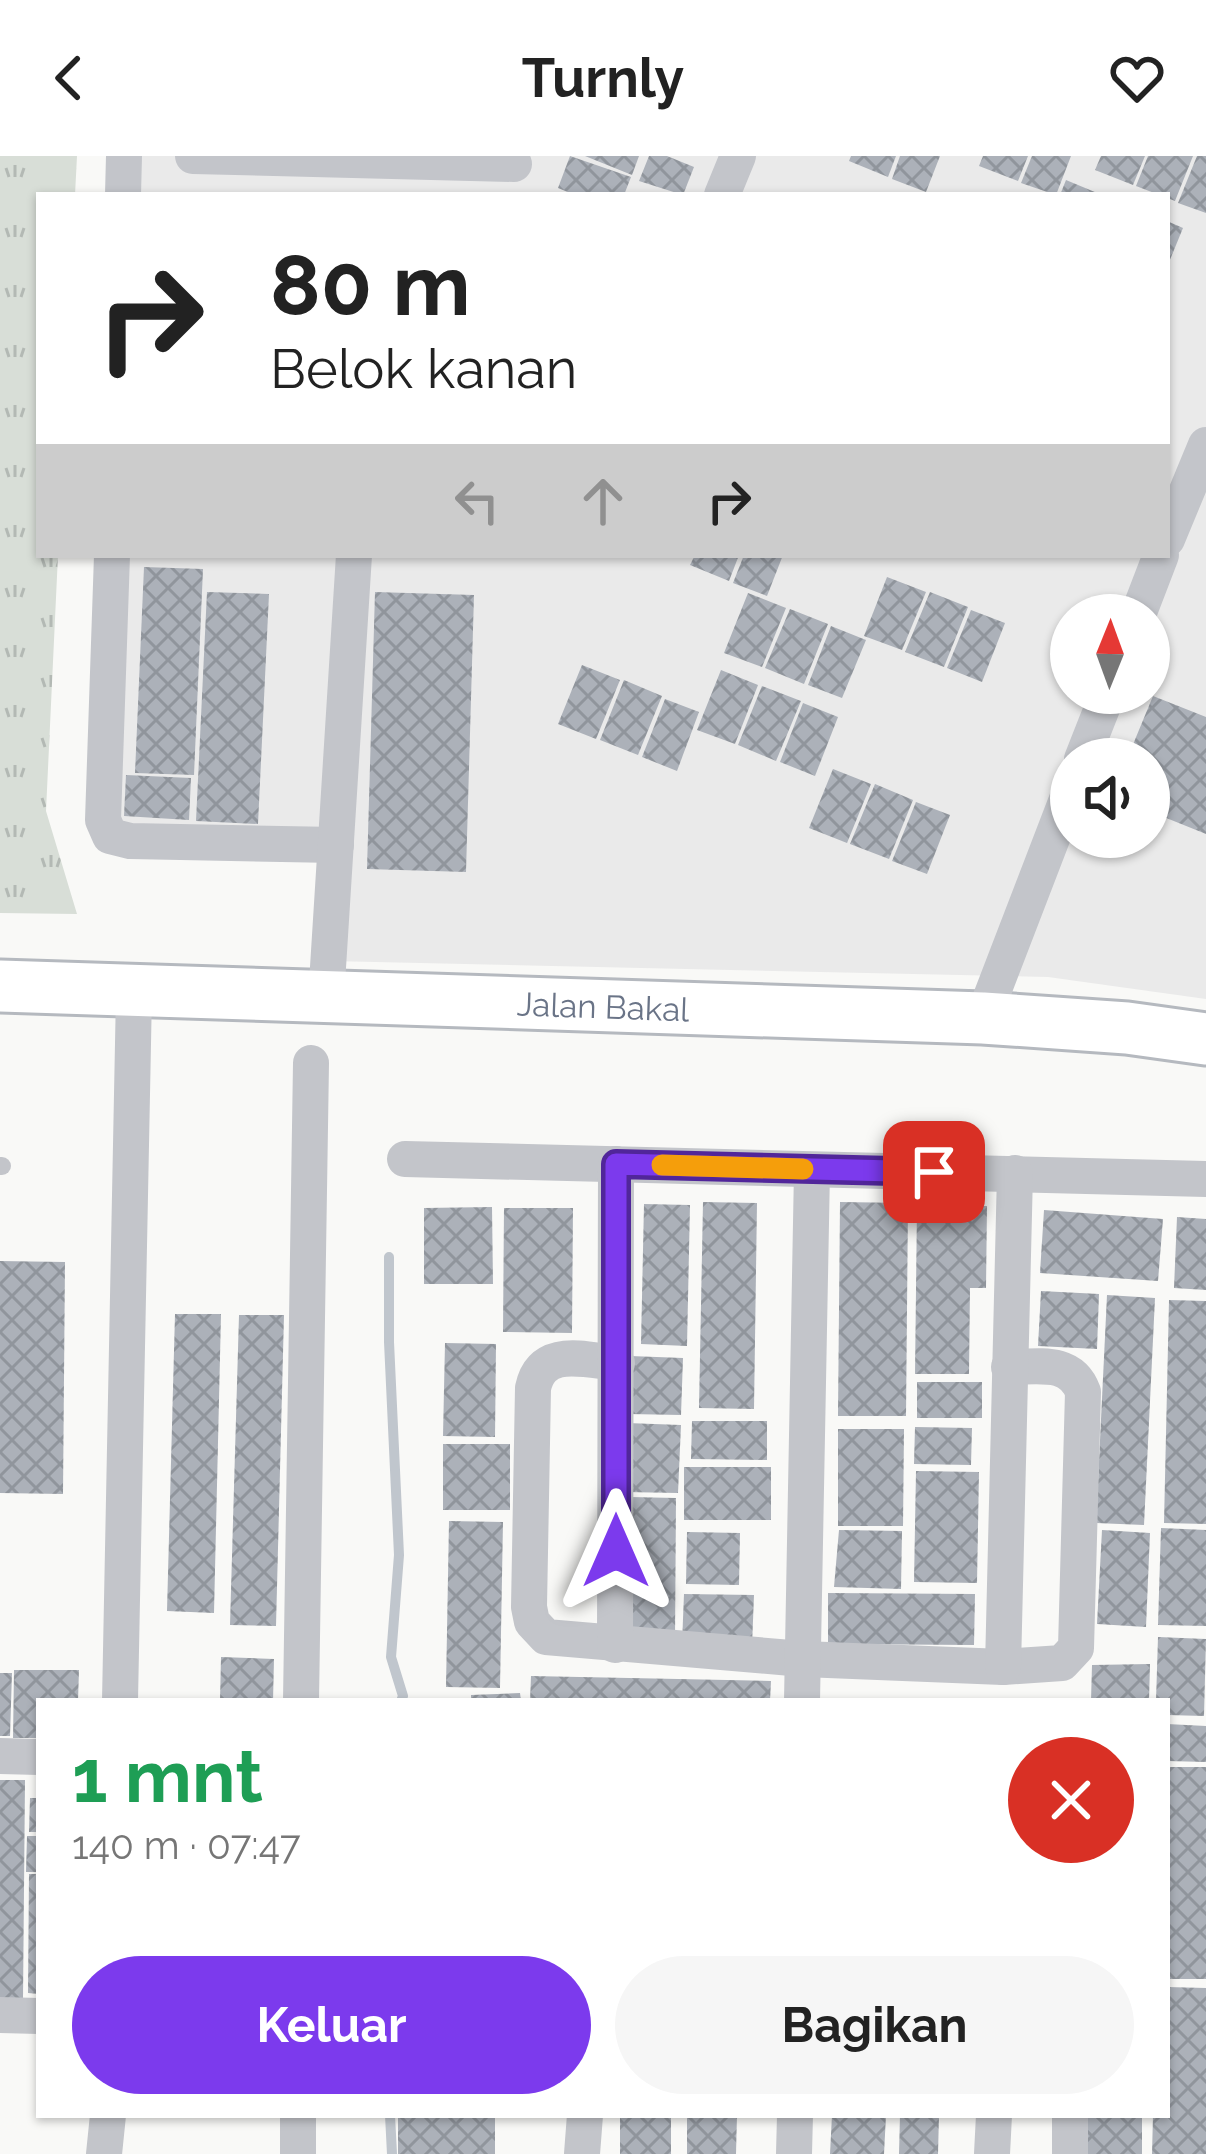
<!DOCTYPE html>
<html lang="id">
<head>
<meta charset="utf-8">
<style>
	body { margin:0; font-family:Raleway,sans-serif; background:#f6f6f6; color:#222; height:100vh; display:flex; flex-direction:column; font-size:45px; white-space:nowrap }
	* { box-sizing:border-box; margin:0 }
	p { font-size:39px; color:#767676 }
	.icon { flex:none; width:66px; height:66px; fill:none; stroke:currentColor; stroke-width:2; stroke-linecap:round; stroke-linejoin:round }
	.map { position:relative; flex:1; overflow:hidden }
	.details { position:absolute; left:36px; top:1542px; width:1134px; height:420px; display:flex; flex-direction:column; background:#fff; border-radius:0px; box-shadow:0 3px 9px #0004 }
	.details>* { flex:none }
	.banner { position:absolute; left:36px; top:36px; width:1134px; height:366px; border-radius:0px; box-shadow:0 3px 9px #0004; background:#fff; color:#222; overflow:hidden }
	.needle { width:78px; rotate:1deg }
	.tools { position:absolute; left:1050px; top:438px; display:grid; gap:24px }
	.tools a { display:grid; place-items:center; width:120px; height:120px; border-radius:50%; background:#fff; box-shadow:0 3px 9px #0004; font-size:60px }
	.pin { position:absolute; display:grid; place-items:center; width:102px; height:102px; color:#fff; margin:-51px; border-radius:24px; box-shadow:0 6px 18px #0006 }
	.me { position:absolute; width:132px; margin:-66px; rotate:0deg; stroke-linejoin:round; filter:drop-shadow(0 0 9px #0008) }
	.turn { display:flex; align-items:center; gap:42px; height:252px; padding:0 36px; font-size:54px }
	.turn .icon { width:156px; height:156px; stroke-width:2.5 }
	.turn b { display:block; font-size:84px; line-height:102px }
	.lanes { display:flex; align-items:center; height:114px; padding:0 36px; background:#0003; justify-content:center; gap:60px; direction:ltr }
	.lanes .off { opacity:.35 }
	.round { display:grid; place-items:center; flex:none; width:126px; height:126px; border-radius:63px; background:#f6f6f6 }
	.head { display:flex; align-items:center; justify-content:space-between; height:204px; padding:0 36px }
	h1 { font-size:72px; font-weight:700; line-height:90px; color:#1e9e55 }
	.primary-button { display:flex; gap:24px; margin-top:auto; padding:24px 36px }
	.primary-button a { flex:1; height:138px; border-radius:72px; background:#7c3aed; color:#fff; font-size:48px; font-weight:700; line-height:138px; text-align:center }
	.primary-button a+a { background:#f6f6f6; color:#222 }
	header { display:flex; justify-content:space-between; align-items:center; height:156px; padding:0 36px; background:#fff; font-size:54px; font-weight:700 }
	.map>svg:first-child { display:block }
	.built { fill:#eaeaea; fill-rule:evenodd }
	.park { fill:url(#park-tufts) }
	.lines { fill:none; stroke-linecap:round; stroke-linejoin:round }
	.stream { stroke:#c0c6cd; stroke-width:10 }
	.building { fill:url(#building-cross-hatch) }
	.secondary-casing { stroke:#b5b9bf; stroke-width:57 }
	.lane { stroke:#c3c5ca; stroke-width:18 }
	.street { stroke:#c3c5ca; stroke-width:36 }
	.secondary { stroke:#fff; stroke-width:51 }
	.route-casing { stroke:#51269a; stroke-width:30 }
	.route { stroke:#7c3aed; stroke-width:21 }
	.slow { stroke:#f59e0b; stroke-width:21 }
	.labels { text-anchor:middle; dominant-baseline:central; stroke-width:12; stroke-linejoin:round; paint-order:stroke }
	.street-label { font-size:33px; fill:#6a7487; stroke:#fff }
</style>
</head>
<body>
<header><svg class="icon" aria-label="back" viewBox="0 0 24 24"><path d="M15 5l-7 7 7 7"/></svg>Turnly<svg class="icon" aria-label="heart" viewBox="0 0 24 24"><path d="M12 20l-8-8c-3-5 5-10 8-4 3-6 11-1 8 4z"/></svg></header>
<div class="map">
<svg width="1206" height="1998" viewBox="0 0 1206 1998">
	<defs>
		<pattern id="park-tufts" width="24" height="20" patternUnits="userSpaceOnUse" patternTransform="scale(3)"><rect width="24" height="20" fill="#d8ded7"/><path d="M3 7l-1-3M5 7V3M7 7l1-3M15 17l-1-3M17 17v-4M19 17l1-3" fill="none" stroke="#b3b9b4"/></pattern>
		<pattern id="building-cross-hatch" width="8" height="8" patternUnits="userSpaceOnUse" patternTransform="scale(3)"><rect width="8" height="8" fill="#acb1b9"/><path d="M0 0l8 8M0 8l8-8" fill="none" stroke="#90959c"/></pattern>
	</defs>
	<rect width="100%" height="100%" fill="#f9f9f7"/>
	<path class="built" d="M 130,0 L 1206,0 L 1206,843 L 1048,821 L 330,805 L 335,688 L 111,680 L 119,399 L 1167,399 L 1167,39 L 129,39 ZM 1071,459 L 1149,459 L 1149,537 L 1071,537 ZM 1071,603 L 1149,603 L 1149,681 L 1071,681 Z"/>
	<path class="park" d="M 0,0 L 77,0 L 75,39 L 39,39 L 39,399 L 58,399 L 46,655 L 77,758 L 0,757 Z"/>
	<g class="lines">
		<g class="stream">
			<path d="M 389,1101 L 389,1186 L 399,1399 L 391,1501 L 403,1540 L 401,1545"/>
			<path d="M 390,1959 L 392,1998"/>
		</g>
	</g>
	<g class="building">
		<path d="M 570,0 L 631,21 L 624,39 L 575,39 L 558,32 Z"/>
		<path d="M 585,0 L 639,0 L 632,19 Z"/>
		<path d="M 649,0 L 667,0 L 694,11 L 683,39 L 639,25 Z"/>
		<path d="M 851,0 L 896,0 L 888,21 L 849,5 Z"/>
		<path d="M 900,0 L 940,0 L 926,36 L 892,23 Z"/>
		<path d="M 983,0 L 1028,0 L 1018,25 L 979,10 Z"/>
		<path d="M 1032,0 L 1071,0 L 1056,39 L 1021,27 Z"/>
		<path d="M 1101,0 L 1145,0 L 1133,29 L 1095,14 Z"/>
		<path d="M 1148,0 L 1193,0 L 1175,45 L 1136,30 Z"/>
		<path d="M 1197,0 L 1206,0 L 1206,57 L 1178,47 Z"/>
		<path d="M 1066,24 L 1102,39 L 1060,39 Z"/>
		<path d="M 1167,65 L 1183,72 L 1167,111 Z"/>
		<path d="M 695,399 L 739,399 L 729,425 L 690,409 Z"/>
		<path d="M 744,399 L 783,399 L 767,440 L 733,427 Z"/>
		<path d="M 144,411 L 203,413 L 194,619 L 135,617 Z"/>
		<path d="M 887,421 L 926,436 L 902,494 L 864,480 Z"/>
		<path d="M 207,436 L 269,438 L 258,668 L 196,665 Z"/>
		<path d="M 375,436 L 474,439 L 466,716 L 367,713 Z"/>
		<path d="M 930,436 L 968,451 L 944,511 L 905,496 Z"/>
		<path d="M 748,437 L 786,452 L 762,511 L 724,497 Z"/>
		<path d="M 790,453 L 828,468 L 804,528 L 765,512 Z"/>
		<path d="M 971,454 L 1005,467 L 982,526 L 947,512 Z"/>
		<path d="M 831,470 L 866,484 L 842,542 L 808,529 Z"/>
		<path d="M 582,509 L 620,524 L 596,583 L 558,568 Z"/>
		<path d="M 721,514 L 758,529 L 735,588 L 697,574 Z"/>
		<path d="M 624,524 L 662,540 L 638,599 L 600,584 Z"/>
		<path d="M 762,530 L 801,545 L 776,605 L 738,589 Z"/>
		<path d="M 1153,540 L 1206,561 L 1206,678 L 1149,655 L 1149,603 L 1127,603 Z"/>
		<path d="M 665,543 L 699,556 L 677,615 L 642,601 Z"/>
		<path d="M 803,547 L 838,561 L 815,620 L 780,606 Z"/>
		<path d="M 833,613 L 871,628 L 847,687 L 809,672 Z"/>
		<path d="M 126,619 L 191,622 L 189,664 L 124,660 Z"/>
		<path d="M 875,628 L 913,644 L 889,703 L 850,688 Z"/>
		<path d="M 916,646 L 950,659 L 927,718 L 892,705 Z"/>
		<path d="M 703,1046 L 757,1047 L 754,1253 L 699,1252 Z"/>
		<path d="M 840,1046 L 908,1047 L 906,1260 L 838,1260 Z"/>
		<path d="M 644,1048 L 690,1049 L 687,1190 L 641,1188 Z"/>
		<path d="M 917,1049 L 987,1050 L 986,1132 L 970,1132 L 969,1218 L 915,1218 Z"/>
		<path d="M 492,1051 L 493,1128 L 424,1128 L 424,1052 Z"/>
		<path d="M 504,1052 L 573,1052 L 572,1177 L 503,1176 Z"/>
		<path d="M 1044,1054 L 1163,1063 L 1158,1125 L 1040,1117 Z"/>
		<path d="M 1177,1061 L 1206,1063 L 1206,1134 L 1174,1132 Z"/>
		<path d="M 0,1105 L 65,1106 L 63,1338 L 0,1337 Z"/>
		<path d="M 1041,1135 L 1099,1138 L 1097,1193 L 1038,1190 Z"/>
		<path d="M 1107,1139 L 1155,1142 L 1144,1369 L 1096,1367 Z"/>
		<path d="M 1169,1144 L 1206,1145 L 1206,1368 L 1164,1367 Z"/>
		<path d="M 175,1158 L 221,1158 L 214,1457 L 167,1455 Z"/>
		<path d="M 239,1159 L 284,1159 L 276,1470 L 230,1469 Z"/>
		<path d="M 445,1187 L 496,1188 L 495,1281 L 443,1280 Z"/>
		<path d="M 630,1200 L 683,1202 L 681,1259 L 628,1258 Z"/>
		<rect x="917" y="1226" width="65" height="36"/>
		<path d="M 692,1265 L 767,1265 L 767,1304 L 691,1303 Z"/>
		<path d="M 627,1267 L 681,1269 L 678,1337 L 624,1336 Z"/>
		<path d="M 915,1271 L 972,1272 L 971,1309 L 914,1308 Z"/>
		<path d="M 838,1273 L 904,1273 L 903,1370 L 838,1370 Z"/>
		<rect x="443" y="1288" width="67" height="66"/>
		<rect x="684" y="1311" width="87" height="53"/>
		<path d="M 916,1315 L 979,1316 L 977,1427 L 914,1426 Z"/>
		<path d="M 630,1341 L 676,1342 L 675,1484 L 629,1483 Z"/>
		<path d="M 449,1365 L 503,1366 L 500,1532 L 446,1531 Z"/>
		<path d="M 1161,1372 L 1206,1374 L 1206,1470 L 1158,1469 Z"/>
		<path d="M 839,1374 L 902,1375 L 901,1433 L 834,1431 Z"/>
		<path d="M 1102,1374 L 1150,1377 L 1146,1471 L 1097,1468 Z"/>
		<path d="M 687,1376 L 740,1377 L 739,1429 L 686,1428 Z"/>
		<path d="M 828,1437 L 975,1438 L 974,1489 L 828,1488 Z"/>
		<path d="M 684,1438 L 754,1439 L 752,1490 L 682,1488 Z"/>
		<path d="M 1158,1481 L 1206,1483 L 1204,1560 L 1167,1559 L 1167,1545 L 1156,1545 Z"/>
		<path d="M 221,1501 L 274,1503 L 273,1545 L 220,1545 Z"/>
		<path d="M 1150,1508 L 1149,1545 L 1091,1545 L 1092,1509 Z"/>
		<path d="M 14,1514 L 79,1514 L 78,1545 L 39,1545 L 39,1582 L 13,1582 Z"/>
		<path d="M 0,1517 L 12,1517 L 10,1580 L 0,1580 Z"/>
		<path d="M 531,1520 L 771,1525 L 770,1545 L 530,1545 Z"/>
		<path d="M 520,1537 L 521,1545 L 471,1545 L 471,1539 Z"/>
		<path d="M 1167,1568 L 1206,1570 L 1206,1606 L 1167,1605 Z"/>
		<rect x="1167" y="1611" width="39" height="212"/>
		<path d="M 0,1624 L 25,1624 L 23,1842 L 0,1842 Z"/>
		<path d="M 30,1642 L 39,1642 L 39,1676 L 29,1676 Z"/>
		<path d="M 27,1680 L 39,1680 L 39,1716 L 26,1716 Z"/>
		<path d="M 29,1718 L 39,1718 L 39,1838 L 28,1837 Z"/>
		<path d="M 1167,1831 L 1206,1832 L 1206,1998 L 1152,1998 L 1153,1959 L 1167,1959 Z"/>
		<rect x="398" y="1959" width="97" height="39"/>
		<rect x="620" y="1959" width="51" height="39"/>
		<path d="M 687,1959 L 737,1959 L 736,1998 L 687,1998 Z"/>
		<path d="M 832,1959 L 886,1959 L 884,1998 L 830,1998 Z"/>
		<path d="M 900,1959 L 939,1959 L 938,1998 L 899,1998 Z"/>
		<path d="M 1085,1959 L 1142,1959 L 1142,1998 L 1086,1998 Z"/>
	</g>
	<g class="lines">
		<defs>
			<path id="secondary" d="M 0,830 L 983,862 L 1127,872 L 1206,883"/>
		</defs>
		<use href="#secondary" class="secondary-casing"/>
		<path class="lane" d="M 0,1010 L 2,1010"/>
		<g class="street">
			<path d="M 193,0 L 514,8"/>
			<path d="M 123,39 L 124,0"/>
			<path d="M 722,39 L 738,0"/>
			<path d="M 1167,383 L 1206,289"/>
			<path d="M 112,399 L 103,664 L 110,680 L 130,685 L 336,689"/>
			<path d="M 1138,459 L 1161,399"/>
			<path d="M 1082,603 L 1108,537"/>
			<path d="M 326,843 L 354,399"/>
			<path d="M 983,862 L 1071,633"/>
			<path d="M 405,1003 L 1206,1023"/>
			<path d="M 617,1207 C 584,1204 542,1190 533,1232 L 529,1451 L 532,1466 L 546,1481 L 803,1503 L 1003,1511 L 1062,1507 L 1076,1492 L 1083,1236 C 1071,1203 1038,1211 1009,1211"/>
			<path d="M 615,1489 L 616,1008"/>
			<path d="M 1003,1511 L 1015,1017"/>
			<path d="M 120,1545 L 134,837"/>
			<path d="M 301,1545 L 311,907"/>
			<path d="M 802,1545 L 812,1014"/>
			<path d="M 0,1600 L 39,1601"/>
			<path d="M 0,1859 L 39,1860"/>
			<path d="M 298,1959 L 298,1998"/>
			<path d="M 104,1998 L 108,1959"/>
			<path d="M 582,1998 L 585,1959"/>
			<path d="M 794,1998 L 795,1959"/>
			<path d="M 992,1998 L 994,1959"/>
			<path d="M 1070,1998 L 1070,1959"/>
		</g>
		<use href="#secondary" class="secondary"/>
	</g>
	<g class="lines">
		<defs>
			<path id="route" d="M 616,1395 L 616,1008 L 934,1016"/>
		</defs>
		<use href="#route" class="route-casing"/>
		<use href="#route" class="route"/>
		<path class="slow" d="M 662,1009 L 803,1013"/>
	</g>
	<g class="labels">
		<g class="street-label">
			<text transform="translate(603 851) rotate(2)">Jalan Bakal</text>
		</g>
	</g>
</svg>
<div class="tools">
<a><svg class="needle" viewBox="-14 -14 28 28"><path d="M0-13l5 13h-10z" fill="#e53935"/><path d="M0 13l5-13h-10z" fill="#767676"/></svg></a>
<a><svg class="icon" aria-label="sound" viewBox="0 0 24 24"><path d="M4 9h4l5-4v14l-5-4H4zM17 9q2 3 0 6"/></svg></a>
</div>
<div class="pin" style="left:934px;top:1016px;background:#d93025"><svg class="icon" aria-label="arrive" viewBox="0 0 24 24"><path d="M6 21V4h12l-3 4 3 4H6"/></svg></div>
<svg class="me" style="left:616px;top:1395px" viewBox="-20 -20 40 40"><path d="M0-17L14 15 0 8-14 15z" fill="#7c3aed" stroke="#fff" stroke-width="4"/></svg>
<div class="banner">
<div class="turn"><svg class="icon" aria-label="right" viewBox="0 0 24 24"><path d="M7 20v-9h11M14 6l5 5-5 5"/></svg><div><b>80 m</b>Belok kanan</div></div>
<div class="lanes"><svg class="icon off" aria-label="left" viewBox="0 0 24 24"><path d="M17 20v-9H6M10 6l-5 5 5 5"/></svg><svg class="icon off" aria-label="ahead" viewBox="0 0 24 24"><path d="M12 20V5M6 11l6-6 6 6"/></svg><svg class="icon" aria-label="right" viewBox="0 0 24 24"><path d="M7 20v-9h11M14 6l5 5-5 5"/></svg></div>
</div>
<section class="details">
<div class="head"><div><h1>1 mnt</h1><p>140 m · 07:47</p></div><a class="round" style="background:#d93025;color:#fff"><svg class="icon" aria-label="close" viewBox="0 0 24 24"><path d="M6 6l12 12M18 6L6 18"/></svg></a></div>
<div class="primary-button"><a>Keluar</a><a>Bagikan</a></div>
</section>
</div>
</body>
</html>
